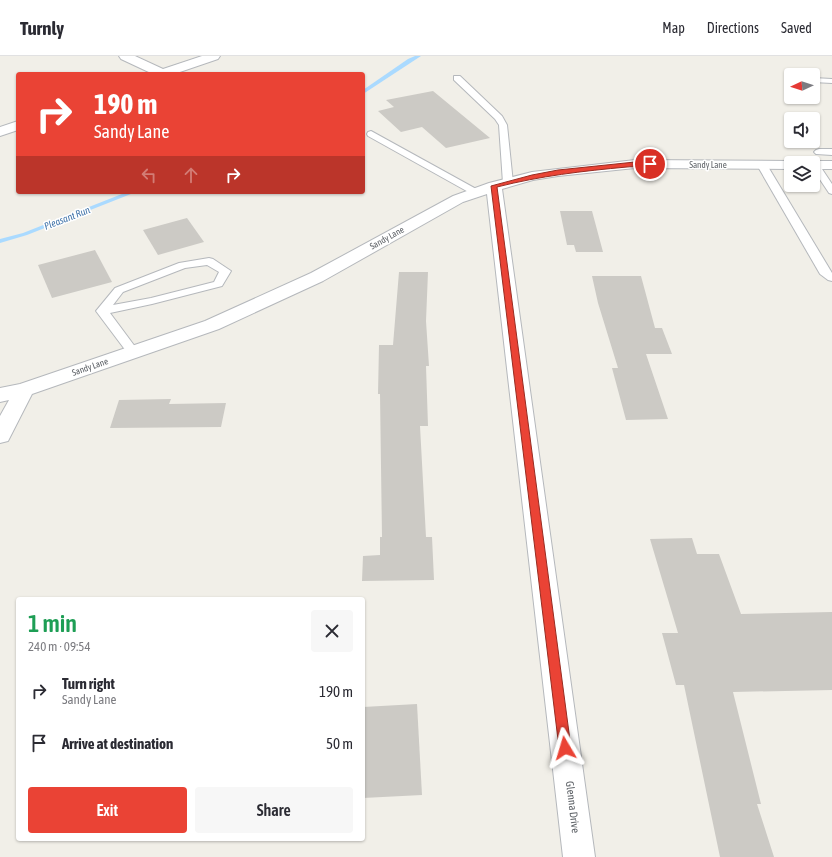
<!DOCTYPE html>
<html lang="en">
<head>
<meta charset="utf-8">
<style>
	body { margin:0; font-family:"Asap Condensed",sans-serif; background:#f7f7f7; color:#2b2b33; height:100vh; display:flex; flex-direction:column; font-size:15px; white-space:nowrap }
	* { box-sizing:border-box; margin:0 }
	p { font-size:13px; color:#7c7c81 }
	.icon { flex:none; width:22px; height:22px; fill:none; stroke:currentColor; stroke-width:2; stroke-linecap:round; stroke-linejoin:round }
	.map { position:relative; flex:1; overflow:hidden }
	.details { position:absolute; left:16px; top:541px; width:349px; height:244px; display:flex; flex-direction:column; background:#fff; border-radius:4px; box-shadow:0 1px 3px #0004 }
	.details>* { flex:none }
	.hud { position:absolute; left:16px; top:16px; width:349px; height:122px; border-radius:4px; box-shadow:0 1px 3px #0004; background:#ea4335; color:#fff; overflow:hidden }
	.needle { width:26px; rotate:266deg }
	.fabs { position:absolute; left:784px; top:12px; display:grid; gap:8px }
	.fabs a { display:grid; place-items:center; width:36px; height:36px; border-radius:4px; background:#fff; box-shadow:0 1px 3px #0004; font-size:20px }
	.pin { position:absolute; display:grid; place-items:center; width:34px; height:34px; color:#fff; margin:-17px; border:2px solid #fff; border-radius:50%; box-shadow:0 1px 4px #0007 }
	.me { position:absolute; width:44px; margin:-22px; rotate:353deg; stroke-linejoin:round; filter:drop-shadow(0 0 3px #0008) }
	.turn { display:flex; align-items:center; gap:14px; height:84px; padding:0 12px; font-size:18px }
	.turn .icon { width:52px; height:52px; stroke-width:2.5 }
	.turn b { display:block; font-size:28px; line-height:34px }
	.lanes { display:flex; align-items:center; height:38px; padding:0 12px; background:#0003; justify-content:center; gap:20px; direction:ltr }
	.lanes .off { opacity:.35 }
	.round { display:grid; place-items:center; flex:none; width:42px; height:42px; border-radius:4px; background:#f7f7f7 }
	.summary { display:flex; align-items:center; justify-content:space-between; height:68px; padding:0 12px }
	h1 { font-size:24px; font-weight:600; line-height:30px; color:#1e9e55 }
	.primary-button { display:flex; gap:8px; margin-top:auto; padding:8px 12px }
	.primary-button a { flex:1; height:46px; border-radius:4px; background:#ea4335; color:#fff; font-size:16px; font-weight:600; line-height:46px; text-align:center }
	.primary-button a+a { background:#f7f7f7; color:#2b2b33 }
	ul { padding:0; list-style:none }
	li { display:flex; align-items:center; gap:12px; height:52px; padding:0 12px }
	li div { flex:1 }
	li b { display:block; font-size:15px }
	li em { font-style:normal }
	header { display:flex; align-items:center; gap:24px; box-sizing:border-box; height:56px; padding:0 20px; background:#fff; border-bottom:1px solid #e1e1e2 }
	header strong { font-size:19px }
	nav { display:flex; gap:22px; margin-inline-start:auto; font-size:14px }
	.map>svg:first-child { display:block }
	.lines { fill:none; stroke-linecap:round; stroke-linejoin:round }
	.stream { fill:#aadaff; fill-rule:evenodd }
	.building { fill:#cccac5 }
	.lane-casing { stroke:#b5b8bc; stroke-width:2 }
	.street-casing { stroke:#b5b8bc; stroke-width:2 }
	.lane { fill:#fff; fill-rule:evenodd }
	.street { fill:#fff; fill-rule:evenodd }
	.route { fill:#ea4335; stroke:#982c22 }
	.labels { text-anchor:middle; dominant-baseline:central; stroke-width:3; stroke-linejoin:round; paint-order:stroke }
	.far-street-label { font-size:9px; fill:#5f6368; stroke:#fff }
	.far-water-label { font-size:10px; font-style:italic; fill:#4174aa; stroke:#fff }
	.street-label { font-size:11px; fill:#5f6368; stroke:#fff }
</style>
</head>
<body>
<header>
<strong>Turnly</strong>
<nav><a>Map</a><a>Directions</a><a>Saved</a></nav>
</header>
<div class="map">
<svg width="832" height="801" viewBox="0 0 832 801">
	<rect width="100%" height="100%" fill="#f1efe8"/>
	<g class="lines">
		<g class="stream">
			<path d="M 415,0 L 421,0 L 363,38 L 363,34 L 408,3 Z"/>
			<path d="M 127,136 L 136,136 L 27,179 L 0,187 L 0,183 L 23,177 Z"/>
		</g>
	</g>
	<g class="building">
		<path d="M 433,35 L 490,82 L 446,92 L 422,71 L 401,76 L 378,55 L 394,51 L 386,44 Z"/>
		<path d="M 560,155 L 592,155 L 603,196 L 576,196 L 574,189 L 567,189 Z"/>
		<path d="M 187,162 L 204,186 L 158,199 L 143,174 Z"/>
		<path d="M 95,194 L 112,226 L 52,242 L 38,209 Z"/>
		<path d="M 399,216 L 428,216 L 426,265 L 429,310 L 426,310 L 428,370 L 420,370 L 426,481 L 432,481 L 434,524 L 362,525 L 363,500 L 380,499 L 380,481 L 382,481 L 380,338 L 378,338 L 379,289 L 393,289 Z"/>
		<path d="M 592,220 L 641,220 L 655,272 L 662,272 L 672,298 L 646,298 L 668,363 L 626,364 L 612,312 L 618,312 L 598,247 Z"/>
		<path d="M 171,343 L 169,348 L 226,347 L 221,371 L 110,372 L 119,344 Z"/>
		<path d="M 692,482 L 697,498 L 719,498 L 741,558 L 832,556 L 832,634 L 733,636 L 761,748 L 757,748 L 774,801 L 720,801 L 684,629 L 676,629 L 662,577 L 678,577 L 650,483 Z"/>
		<path d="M 417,648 L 422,739 L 363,742 L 363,651 Z"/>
	</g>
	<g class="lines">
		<defs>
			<g id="lane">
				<path d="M 454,20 L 460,20 L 502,60 L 507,69 L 513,127 L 511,129 L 508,130 L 503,127 L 499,69 L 495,63 L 454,24 Z"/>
				<path d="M 813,22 L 832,23 L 832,27 L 813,26 Z"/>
				<path d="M 371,75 L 478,134 L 480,136 L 478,138 L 472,138 L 368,80 L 367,78 L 368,76 Z"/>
				<path d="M 819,93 L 832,93 L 832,99 L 816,98 L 814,96 L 816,94 Z"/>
				<path d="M 762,106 L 767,109 L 832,217 L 832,225 L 828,224 L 820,218 L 757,109 Z"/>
				<path d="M 815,106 L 818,107 L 832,128 L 832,138 L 829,137 L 813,113 L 813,107 L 812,107 Z"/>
				<path d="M 209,202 L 213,203 L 231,215 L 222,230 L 152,248 L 110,257 L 139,296 L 137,299 L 129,299 L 96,255 L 115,232 L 179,207 ZM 207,209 L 219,216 L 214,226 L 151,242 L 113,249 L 123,236 L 185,212 Z"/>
			</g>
			<g id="street">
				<path d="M 119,0 L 135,0 L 163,13 L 202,0 L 220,0 L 218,3 L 174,18 L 153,18 L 121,3 Z"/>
				<path d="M 18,65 L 18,74 L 0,80 L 0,71 Z"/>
				<path d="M 635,104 L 791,105 L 797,107 L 791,107 L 791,113 L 635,112 L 558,120 L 533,124 L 502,133 L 595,801 L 563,801 L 487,138 L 463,146 L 323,225 L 219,273 L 32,338 L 8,385 L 0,387 L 0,360 L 9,344 L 0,346 L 0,332 L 20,328 L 205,265 L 311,217 L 453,140 L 489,127 L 532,116 Z"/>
				<path d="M 813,105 L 832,105 L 832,113 L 813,113 L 813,107 L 807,107 Z"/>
			</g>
		</defs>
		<use href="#lane" class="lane-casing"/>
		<use href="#street" class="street-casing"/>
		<use href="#lane" class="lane"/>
		<use href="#street" class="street"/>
	</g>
	<path class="route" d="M 635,106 L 650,107 L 654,108 C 648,113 634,110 627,111 C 583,115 540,120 497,131 L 571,692 L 570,696 L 565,698 L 561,696 L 559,692 L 491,130 L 532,119 L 558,114 Z"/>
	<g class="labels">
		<g class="far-street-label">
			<text x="708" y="109">Sandy Lane</text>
			<text transform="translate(387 182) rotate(-29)">Sandy Lane</text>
			<text transform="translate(90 311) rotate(-19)">Sandy Lane</text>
		</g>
		<g class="far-water-label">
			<text transform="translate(67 162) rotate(-21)">Pleasant Run</text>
		</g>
		<g class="street-label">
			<text transform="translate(573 751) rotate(83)">Glenna Drive</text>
		</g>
	</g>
</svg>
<div class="fabs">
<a><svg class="needle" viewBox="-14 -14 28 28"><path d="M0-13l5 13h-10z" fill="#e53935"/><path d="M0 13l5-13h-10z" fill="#7c7c81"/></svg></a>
<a><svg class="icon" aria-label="sound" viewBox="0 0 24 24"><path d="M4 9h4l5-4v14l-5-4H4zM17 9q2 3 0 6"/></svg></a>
<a><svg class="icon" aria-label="layers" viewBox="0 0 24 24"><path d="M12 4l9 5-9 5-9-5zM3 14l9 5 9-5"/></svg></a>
</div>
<div class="pin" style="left:650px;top:108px;background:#d93025"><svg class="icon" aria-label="arrive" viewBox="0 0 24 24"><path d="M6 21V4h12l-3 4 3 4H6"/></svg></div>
<svg class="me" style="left:565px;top:692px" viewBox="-20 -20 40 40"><path d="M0-17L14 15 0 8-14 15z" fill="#ea4335" stroke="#fff" stroke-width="4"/></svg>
<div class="hud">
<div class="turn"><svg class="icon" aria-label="right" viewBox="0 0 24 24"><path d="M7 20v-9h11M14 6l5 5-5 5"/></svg><div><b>190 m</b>Sandy Lane</div></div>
<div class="lanes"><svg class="icon off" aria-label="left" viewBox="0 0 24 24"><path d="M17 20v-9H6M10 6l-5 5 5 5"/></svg><svg class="icon off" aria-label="ahead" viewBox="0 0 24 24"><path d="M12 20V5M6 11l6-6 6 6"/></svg><svg class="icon" aria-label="right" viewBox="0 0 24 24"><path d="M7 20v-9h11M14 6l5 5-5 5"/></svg></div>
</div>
<section class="details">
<div class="summary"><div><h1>1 min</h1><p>240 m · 09:54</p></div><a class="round"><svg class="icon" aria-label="close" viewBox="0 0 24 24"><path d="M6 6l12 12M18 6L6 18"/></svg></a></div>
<ul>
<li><svg class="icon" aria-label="right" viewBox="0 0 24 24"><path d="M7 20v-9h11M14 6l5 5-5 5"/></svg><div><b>Turn right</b><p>Sandy Lane</p></div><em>190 m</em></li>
<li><svg class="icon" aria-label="arrive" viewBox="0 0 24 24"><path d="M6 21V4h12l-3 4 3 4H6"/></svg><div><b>Arrive at destination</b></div><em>50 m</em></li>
</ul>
<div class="primary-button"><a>Exit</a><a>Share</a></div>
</section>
</div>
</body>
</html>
